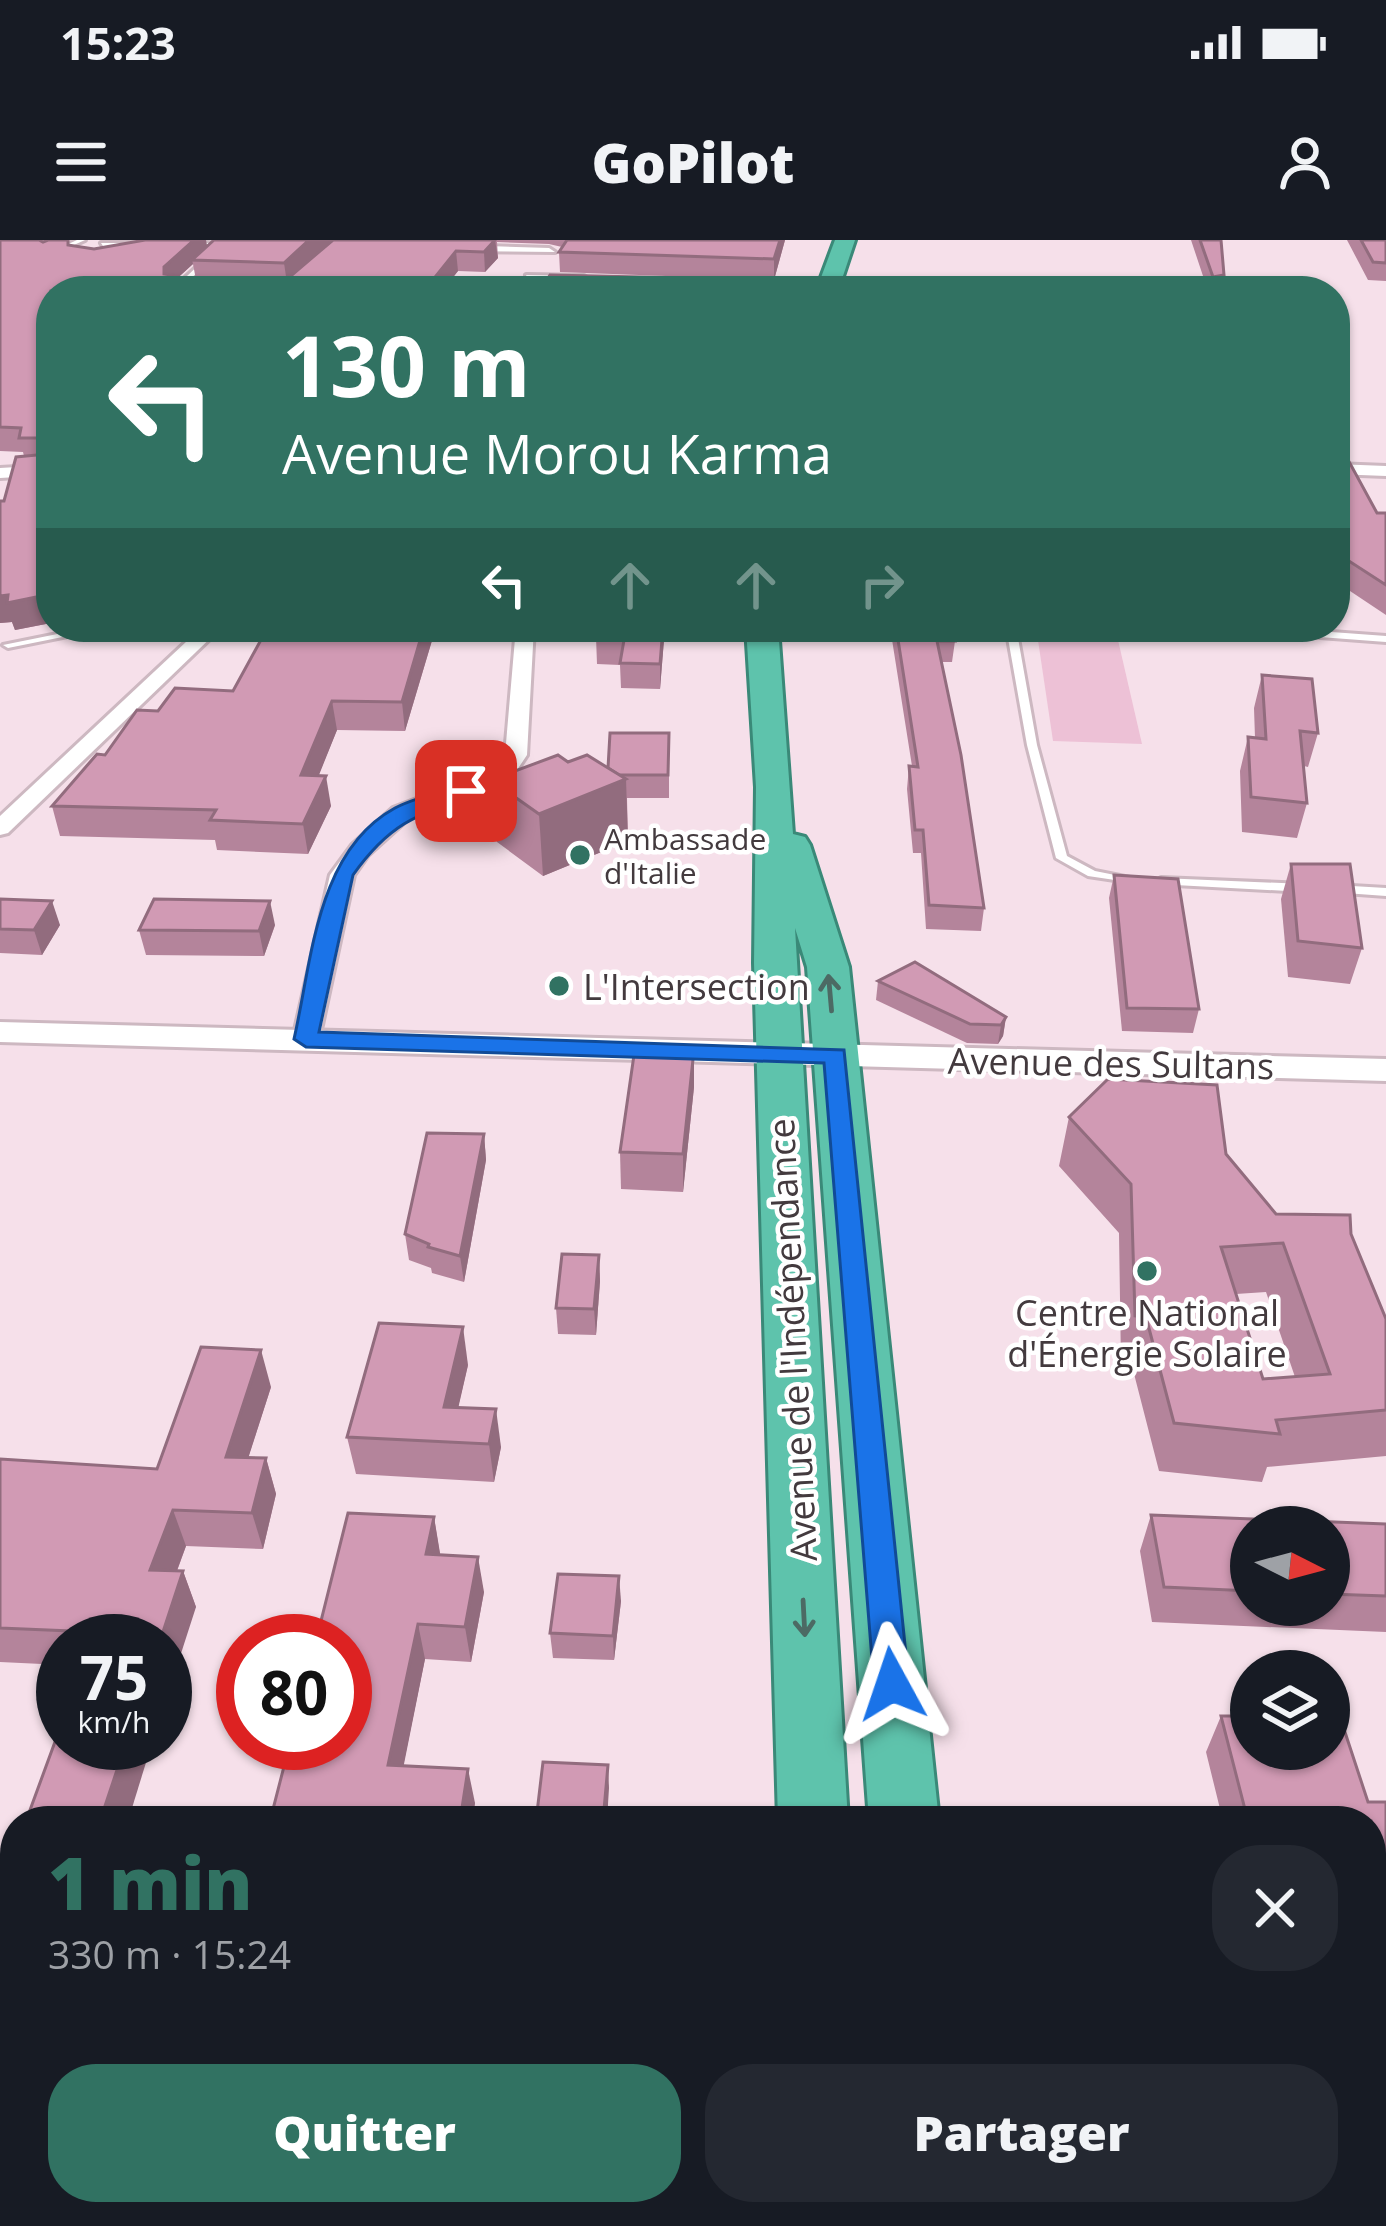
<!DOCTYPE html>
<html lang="fr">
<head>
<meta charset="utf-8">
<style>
	body { margin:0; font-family:"Open Sans",sans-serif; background:#242831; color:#f1f3f6; height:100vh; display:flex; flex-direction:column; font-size:45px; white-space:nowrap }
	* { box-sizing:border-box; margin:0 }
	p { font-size:39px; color:#9ea1a6 }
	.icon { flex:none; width:66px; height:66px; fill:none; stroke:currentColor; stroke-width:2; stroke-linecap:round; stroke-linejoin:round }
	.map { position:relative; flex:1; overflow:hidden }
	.panel { position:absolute; left:0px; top:1566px; width:1386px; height:420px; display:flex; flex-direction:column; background:#171b24; border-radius:48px 48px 0 0; box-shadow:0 3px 9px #0004 }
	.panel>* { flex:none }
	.banner { position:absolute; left:36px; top:36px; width:1314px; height:366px; border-radius:48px; box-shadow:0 3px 9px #0004; background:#317262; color:#fff; overflow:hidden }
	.needle { width:78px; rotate:96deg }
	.tools { position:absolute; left:1230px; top:1266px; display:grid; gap:24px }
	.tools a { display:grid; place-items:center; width:120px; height:120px; border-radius:50%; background:#171b24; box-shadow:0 3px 9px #0004; font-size:60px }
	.speed { position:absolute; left:36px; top:1374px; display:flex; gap:24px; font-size:60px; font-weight:700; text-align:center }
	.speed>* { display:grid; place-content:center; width:156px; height:156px; border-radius:50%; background:#171b24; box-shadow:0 3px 9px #0004; line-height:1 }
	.speed small { font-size:30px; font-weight:400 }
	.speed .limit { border:18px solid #d22; background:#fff; color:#111 }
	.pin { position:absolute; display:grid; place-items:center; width:102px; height:102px; color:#fff; margin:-51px; border-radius:24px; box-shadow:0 6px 18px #0006 }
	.me { position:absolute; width:132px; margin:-66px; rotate:355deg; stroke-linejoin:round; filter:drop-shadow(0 0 9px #0008) }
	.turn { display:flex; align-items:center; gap:42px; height:252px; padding:0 48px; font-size:54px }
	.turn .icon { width:156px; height:156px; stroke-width:2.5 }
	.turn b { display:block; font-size:84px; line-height:102px }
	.lanes { display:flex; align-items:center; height:114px; padding:0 48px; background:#0003; justify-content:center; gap:60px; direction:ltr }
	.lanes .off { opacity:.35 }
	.round { display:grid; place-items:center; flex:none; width:126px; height:126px; border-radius:48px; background:#242831 }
	.overview { display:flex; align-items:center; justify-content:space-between; height:204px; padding:0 48px }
	h1 { font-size:72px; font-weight:800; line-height:90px; color:#317262 }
	.cta { display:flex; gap:24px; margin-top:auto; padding:24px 48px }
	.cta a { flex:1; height:138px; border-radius:48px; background:#317262; color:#fff; font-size:48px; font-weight:800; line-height:138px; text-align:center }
	.cta a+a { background:#242831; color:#f1f3f6 }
	.status { display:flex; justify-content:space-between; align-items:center; height:84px; padding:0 60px; background:#171b24; direction:ltr }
	.status svg { height:33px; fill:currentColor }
	header { display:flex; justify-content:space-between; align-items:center; height:156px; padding:0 48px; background:#171b24; font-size:54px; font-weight:800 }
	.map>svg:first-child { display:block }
	.green { fill:#edc1d6 }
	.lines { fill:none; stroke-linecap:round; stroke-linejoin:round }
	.service-casing { stroke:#cdb8c1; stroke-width:6 }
	.minor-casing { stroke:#cdb8c1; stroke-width:6 }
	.tertiary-casing { stroke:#cdb8c1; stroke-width:6 }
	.trunk-casing { stroke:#3a8978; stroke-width:6 }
	.service { fill:#fff; fill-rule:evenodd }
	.minor { fill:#fff; fill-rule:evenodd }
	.tertiary { fill:#fff; fill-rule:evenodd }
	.trunk { fill:#5ec3ac; fill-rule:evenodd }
	.wall { fill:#b4849b; fill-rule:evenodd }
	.shaded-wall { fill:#926c7e }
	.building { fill:#d19ab4; stroke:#926c7e; stroke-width:3; fill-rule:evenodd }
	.oneway { stroke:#4c6a64 }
	.route { fill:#1a73e8; stroke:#114b97; stroke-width:3 }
	.poi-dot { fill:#317262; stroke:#fff; stroke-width:4.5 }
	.labels { text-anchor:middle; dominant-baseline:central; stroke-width:9; stroke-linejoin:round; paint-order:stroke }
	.far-poi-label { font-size:30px; fill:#433a3e; stroke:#fff; text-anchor:start }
	.poi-label { font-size:36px; fill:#433a3e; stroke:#fff; text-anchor:start }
	.street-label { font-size:36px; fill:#433a3e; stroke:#fff }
</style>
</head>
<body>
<div class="status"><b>15:23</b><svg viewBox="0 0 49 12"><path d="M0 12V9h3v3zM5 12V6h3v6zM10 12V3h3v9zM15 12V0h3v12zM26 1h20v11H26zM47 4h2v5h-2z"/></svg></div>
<header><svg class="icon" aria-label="menu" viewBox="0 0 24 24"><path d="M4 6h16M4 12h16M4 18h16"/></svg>GoPilot<svg class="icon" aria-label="person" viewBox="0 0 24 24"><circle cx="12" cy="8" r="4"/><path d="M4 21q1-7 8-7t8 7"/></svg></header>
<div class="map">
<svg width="1386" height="1986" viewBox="0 0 1386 1986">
	<rect width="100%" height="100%" fill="#f6e0ea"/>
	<path class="green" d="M 1036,387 L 1115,387 L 1142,504 L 1053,501 Z"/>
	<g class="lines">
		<defs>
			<g id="service">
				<path d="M 77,0 L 85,0 L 54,14 L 49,13 Z"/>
				<path d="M 188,2 L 227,4 L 178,51 L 171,51 L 219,6 L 190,5 Z"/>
				<path d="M 101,3 L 142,3 L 145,5 L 103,6 Z"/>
				<path d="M 92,387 L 112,387 L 8,408 L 3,405 Z"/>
				<path d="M 1006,387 L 1016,387 L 1037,505 L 1067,616 L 1095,631 L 1135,639 L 1135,643 L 1088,636 L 1056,618 L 1027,505 Z"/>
				<path d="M 1222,387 L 1264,387 L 1386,396 L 1386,402 L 1227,390 Z"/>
				<path d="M 1161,638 L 1305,644 L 1311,648 L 1305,652 L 1157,644 L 1155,642 Z"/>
				<path d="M 1335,645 L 1386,648 L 1386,656 L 1331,652 L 1329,649 Z"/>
			</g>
			<g id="minor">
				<path d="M 457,5 L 549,8 L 555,12 L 453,11 Z"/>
				<path d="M 526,35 L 584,36 L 590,40 L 530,42 Z"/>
				<path d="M 724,43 L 828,46 L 834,50 L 728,50 Z"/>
				<path d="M 1335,224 L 1386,226 L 1386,236 L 1335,234 Z"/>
				<path d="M 51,225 L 51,235 L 0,238 L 0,228 Z"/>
				<path d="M 202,387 L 222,387 L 8,593 L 0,595 L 0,576 Z"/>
				<path d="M 516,387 L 534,387 L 527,515 L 511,539 L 409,578 L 368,615 L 354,635 L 319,799 L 315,805 L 297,805 L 293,799 L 330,635 L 352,605 L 393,568 L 495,529 L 505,515 Z"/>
			</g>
			<path id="tertiary" d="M 0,782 L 1386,819 L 1386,841 L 0,802 Z"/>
			<g id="trunk">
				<path d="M 835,0 L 855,0 L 838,51 L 816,51 Z"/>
				<path d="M 746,387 L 778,387 L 793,594 L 805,597 L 810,605 L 849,727 L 939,1581 L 869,1581 L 807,727 L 795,688 L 848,1581 L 778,1581 L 754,723 L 756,547 Z"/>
				<path d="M 737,1971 L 868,1971 L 868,1986 L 731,1986 Z"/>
				<path d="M 918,1971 L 1003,1971 L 1009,1986 L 924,1986 Z"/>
			</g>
		</defs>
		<use href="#service" class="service-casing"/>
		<use href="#minor" class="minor-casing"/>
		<use href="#tertiary" class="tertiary-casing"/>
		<use href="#trunk" class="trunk-casing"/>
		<use href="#service" class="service"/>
		<use href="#minor" class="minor"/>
		<use href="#tertiary" class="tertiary"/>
		<use href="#trunk" class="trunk"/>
	</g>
	<g class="wall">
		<path d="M 0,0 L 94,9 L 207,6 L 214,0 L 785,0 L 774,40 L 560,32 L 559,12 L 562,7 L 549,4 L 497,2 L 498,18 L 485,32 L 458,31 L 442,51 L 273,51 L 283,43 L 196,40 L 193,24 L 172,43 L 174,51 L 51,51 L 51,383 L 15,390 L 12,382 L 0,383 L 0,261 L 4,261 L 24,216 L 23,212 L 0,211 Z"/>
		<path d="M 1191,0 L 1221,0 L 1221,51 L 1208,51 Z"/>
		<path d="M 1347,0 L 1386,0 L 1386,41 L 1368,40 Z"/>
		<path d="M 770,40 L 770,51 L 545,51 L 545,43 Z"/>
		<path d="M 1335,210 L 1377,273 L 1386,273 L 1386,375 L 1335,341 Z"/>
		<path d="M 436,387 L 405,491 L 337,490 L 318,536 L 331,566 L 308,614 L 217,610 L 215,600 L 60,596 L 52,566 L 105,515 L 158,471 L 233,451 Z"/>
		<path d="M 584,387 L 665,387 L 660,449 L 621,448 L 620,425 L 597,424 L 596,397 L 585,397 Z"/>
		<path d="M 890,387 L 951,387 L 955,401 L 952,422 L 941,422 L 984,668 L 981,691 L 926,689 L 921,613 L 913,613 L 907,549 L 909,526 L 912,526 Z"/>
		<path d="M 1262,435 L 1318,493 L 1308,527 L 1304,526 L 1307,563 L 1297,598 L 1242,592 L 1240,531 L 1248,497 L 1255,498 L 1254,468 Z"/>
		<path d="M 669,493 L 669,558 L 627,558 L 628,601 L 543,636 L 497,602 L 491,540 L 568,522 L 608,528 Z"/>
		<path d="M 1291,624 L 1362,708 L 1350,744 L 1288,737 L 1281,659 Z"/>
		<path d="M 1114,635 L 1199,769 L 1193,793 L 1122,791 L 1109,658 Z"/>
		<path d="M 0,659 L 60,685 L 42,715 L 0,713 Z"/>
		<path d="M 275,685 L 264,716 L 146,715 L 139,690 Z"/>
		<path d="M 878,741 L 1006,777 L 1003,796 L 998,804 L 967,803 L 876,760 Z"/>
		<path d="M 694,810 L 694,847 L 683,952 L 621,949 L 620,912 Z"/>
		<path d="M 1069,877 L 1226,914 L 1276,974 L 1351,994 L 1386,1079 L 1386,1216 L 1267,1227 L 1262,1242 L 1159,1231 L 1132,1126 L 1121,1125 L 1119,993 L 1059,926 ZM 1266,1052 L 1295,1137 L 1263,1139 L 1236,1054 Z"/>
		<path d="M 484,894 L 486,920 L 464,1042 L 432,1033 L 431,1028 L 409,1020 L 405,994 Z"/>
		<path d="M 599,1015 L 600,1041 L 596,1095 L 558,1094 L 556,1068 Z"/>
		<path d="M 468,1125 L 458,1167 L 501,1207 L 494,1242 L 356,1234 L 347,1197 Z"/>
		<path d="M 271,1147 L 248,1218 L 266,1218 L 276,1254 L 263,1309 L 186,1306 L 177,1331 L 183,1331 L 196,1367 L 165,1401 L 63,1401 L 63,1425 L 0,1422 L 0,1219 L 157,1229 Z"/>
		<path d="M 1151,1275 L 1386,1284 L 1386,1392 L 1152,1382 L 1140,1311 ZM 1251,1287 L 1329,1287 L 1329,1365 L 1251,1365 Z"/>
		<path d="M 434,1277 L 440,1315 L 484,1352 L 471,1422 L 425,1419 L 403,1526 L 475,1563 L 472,1581 L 270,1581 Z"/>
		<path d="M 621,1361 L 614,1420 L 553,1418 L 550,1393 Z"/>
		<path d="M 1245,1453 L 1368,1562 L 1386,1562 L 1386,1796 L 1371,1796 L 1371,1581 L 1223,1581 L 1206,1512 L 1221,1476 L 1235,1476 Z"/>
		<path d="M 15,1612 L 15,1757 L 0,1756 L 0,1630 L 8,1630 Z"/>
		<path d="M 1228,1971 L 1291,1971 L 1293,1986 L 1217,1986 Z"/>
	</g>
	<g class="shaded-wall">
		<path d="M 194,0 L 206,0 L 208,10 L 192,20 L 193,24 L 172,43 L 174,51 L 149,51 L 164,27 Z"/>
		<path d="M 309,0 L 333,0 L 287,43 L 284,23 Z"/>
		<path d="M 495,0 L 498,18 L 485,32 L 484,12 Z"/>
		<path d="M 780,0 L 785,0 L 774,40 L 774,19 Z"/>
		<path d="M 456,11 L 458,31 L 442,51 L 424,51 Z"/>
		<path d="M 1224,35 L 1221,51 L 1211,51 L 1213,37 Z"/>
		<path d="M 51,261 L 51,333 L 46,315 Z"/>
		<path d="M 51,354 L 51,383 L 15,390 L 12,382 L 0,383 L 0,356 Z"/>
		<path d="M 424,387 L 436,387 L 405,491 L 402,462 Z"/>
		<path d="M 663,387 L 665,387 L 660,449 L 660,424 Z"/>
		<path d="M 332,461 L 337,490 L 307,565 L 301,535 Z"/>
		<path d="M 326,536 L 331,566 L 308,614 L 303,584 Z"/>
		<path d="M 626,539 L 628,601 L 543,636 L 539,574 Z"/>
		<path d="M 52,661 L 60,685 L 42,715 L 34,690 Z"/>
		<path d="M 270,661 L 275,685 L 264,716 L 259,691 Z"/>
		<path d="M 1006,777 L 1003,796 L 998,804 L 1001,785 Z"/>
		<path d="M 694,810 L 694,847 L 683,952 L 683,914 Z"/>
		<path d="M 484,894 L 486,920 L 464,1042 L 460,1016 Z"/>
		<path d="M 599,1015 L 600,1041 L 596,1095 L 594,1069 Z"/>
		<path d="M 463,1087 L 468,1125 L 450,1204 L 444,1167 Z"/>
		<path d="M 261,1110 L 271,1147 L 237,1253 L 226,1217 Z"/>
		<path d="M 496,1169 L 501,1207 L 494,1242 L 489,1204 Z"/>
		<path d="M 266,1218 L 276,1254 L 263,1309 L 252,1273 Z"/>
		<path d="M 173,1270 L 186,1306 L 164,1365 L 150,1330 Z"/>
		<path d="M 434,1277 L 440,1313 L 432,1350 L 426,1314 Z"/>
		<path d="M 478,1317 L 484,1352 L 471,1422 L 465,1387 Z"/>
		<path d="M 183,1331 L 196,1367 L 165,1463 L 165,1401 L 160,1401 Z"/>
		<path d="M 619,1336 L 621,1361 L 614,1420 L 613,1396 Z"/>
		<path d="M 418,1384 L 425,1419 L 397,1559 L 388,1525 Z"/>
		<path d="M 126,1503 L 152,1503 L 128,1581 L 100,1581 Z"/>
		<path d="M 608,1525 L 609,1548 L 607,1581 L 603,1581 Z"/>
		<path d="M 468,1529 L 475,1563 L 472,1581 L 460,1581 Z"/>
	</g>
	<g class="building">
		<path d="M 0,0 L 39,0 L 43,2 L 48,0 L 68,0 L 68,5 L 94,9 L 145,0 L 194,0 L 164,27 L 164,34 L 171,35 L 149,51 L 51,51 L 51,261 L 46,315 L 51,315 L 51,354 L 7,363 L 8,355 L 0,356 L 0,261 L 4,261 L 16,217 L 48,214 L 48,198 L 19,198 L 21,188 L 0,187 Z"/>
		<path d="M 214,0 L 309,0 L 284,23 L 192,20 Z"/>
		<path d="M 333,0 L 495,0 L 484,12 L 456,11 L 424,51 L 273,51 Z"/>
		<path d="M 567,0 L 780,0 L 774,19 L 559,12 Z"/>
		<path d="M 1200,0 L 1221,0 L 1224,35 L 1213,37 Z"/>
		<path d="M 1361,0 L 1386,0 L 1386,23 L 1373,22 Z"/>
		<path d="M 550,35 L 770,40 L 766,51 L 587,51 L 590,46 L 545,43 Z"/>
		<path d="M 1335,210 L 1346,216 L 1377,273 L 1386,273 L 1386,345 L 1335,312 Z"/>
		<path d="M 268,387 L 424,387 L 402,462 L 332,461 L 301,535 L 326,536 L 303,584 L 210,580 L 216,570 L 52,566 L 97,514 L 105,515 L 137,470 L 158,471 L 175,448 L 233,451 Z"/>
		<path d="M 598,387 L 663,387 L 660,424 L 620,423 L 624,400 L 596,400 Z"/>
		<path d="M 896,387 L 951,387 L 955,401 L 937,401 L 961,515 L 984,668 L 929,665 L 923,590 L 915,590 L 909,526 L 918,527 Z"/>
		<path d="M 1262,435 L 1312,439 L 1318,493 L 1300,491 L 1307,563 L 1251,557 L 1248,497 L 1266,499 Z"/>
		<path d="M 610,493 L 669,493 L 668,535 L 619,535 L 608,528 Z"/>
		<path d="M 558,515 L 568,522 L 587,515 L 626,539 L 539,574 L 491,540 Z"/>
		<path d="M 1291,624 L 1350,624 L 1362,708 L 1298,701 Z"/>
		<path d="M 1114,635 L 1178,639 L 1199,769 L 1127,768 Z"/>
		<path d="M 0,659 L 52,661 L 34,690 L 0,689 Z"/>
		<path d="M 154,659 L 270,661 L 259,691 L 139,690 Z"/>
		<path d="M 915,722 L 1006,777 L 1001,785 L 970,784 L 878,741 Z"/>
		<path d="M 635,808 L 694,810 L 683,914 L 620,912 Z"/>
		<path d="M 1108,839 L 1217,845 L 1226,914 L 1276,974 L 1350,975 L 1351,994 L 1386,1079 L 1386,1170 L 1276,1180 L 1280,1194 L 1174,1183 L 1146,1077 L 1135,1076 L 1131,944 L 1069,877 ZM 1283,1003 L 1330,1134 L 1263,1139 L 1221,1007 Z"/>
		<path d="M 427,893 L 484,894 L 460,1016 L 428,1007 L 429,1004 L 405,994 Z"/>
		<path d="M 562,1014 L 599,1015 L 594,1069 L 556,1068 Z"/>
		<path d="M 379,1083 L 463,1087 L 444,1167 L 496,1169 L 489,1204 L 347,1197 Z"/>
		<path d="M 201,1107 L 261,1110 L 226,1217 L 266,1218 L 252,1273 L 173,1270 L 150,1330 L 183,1331 L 160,1401 L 91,1401 L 94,1392 L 0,1388 L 0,1219 L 157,1229 Z"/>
		<path d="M 348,1273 L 434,1277 L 426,1314 L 478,1317 L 465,1387 L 418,1384 L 388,1525 L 468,1529 L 460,1581 L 270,1581 L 290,1503 L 345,1503 L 345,1401 L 316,1401 Z"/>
		<path d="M 1151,1275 L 1386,1284 L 1386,1356 L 1329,1354 L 1329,1287 L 1251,1287 L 1251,1351 L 1164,1347 Z"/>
		<path d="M 558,1334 L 619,1336 L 613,1396 L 550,1393 Z"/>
		<path d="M 1245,1453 L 1251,1453 L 1251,1474 Z"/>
		<path d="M 1221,1476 L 1251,1476 L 1251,1509 L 1329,1509 L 1329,1480 L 1341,1480 L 1368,1562 L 1386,1562 L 1386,1765 L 1371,1765 L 1371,1581 L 1248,1581 Z"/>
		<path d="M 63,1480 L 63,1503 L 126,1503 L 100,1581 L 26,1581 Z"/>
		<path d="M 543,1522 L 608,1525 L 603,1581 L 536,1581 Z"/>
		<path d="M 15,1612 L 15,1728 L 0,1727 L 0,1630 L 8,1630 Z"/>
		<path d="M 1234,1971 L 1291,1971 L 1293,1986 L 1236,1986 Z"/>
	</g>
	<defs><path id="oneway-shaft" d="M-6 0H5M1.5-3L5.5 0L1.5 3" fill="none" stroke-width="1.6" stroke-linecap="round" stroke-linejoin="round" transform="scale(3)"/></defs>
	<g class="oneway">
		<use href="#oneway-shaft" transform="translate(830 753) rotate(-95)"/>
		<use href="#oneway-shaft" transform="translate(804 1378) rotate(87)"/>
	</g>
	<path class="route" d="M 466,545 L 476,551 L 474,555 C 416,575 390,583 353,635 L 319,792 L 844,810 L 909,1444 L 904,1455 L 892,1459 L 879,1455 L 874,1444 L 824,823 L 306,807 L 294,799 C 312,721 316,611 395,568 C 416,557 444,551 466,545 Z"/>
	<g class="poi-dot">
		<circle cx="580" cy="615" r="12"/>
		<circle cx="559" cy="746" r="12"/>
		<circle cx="1147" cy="1031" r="12"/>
	</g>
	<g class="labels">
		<g class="far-poi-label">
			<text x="604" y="598">Ambassade<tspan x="604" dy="34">d'Italie</tspan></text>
		</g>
		<g class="poi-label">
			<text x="583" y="746">L'Intersection</text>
			<text x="1147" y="1072" text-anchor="middle">Centre National<tspan x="1147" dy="41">d'Énergie Solaire</tspan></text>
		</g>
		<g class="street-label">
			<text transform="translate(1111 823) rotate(1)">Avenue des Sultans</text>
			<text transform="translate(792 1100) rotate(-93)">Avenue de l'Indépendance</text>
		</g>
	</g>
</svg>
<div class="tools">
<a><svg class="needle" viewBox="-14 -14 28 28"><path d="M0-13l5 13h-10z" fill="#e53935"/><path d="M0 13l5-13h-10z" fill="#9ea1a6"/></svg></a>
<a><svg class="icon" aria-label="layers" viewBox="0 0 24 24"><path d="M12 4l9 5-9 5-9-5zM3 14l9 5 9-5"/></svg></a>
</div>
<div class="speed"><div>75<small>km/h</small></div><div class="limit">80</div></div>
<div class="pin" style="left:466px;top:551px;background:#d93025"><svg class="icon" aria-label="arrive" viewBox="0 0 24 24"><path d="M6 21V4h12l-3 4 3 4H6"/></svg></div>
<svg class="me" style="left:892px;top:1444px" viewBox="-20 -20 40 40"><path d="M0-17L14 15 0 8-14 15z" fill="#1a73e8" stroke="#fff" stroke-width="4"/></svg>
<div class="banner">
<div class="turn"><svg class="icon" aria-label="left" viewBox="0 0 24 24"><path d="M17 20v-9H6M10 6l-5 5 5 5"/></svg><div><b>130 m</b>Avenue Morou Karma</div></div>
<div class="lanes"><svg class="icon" aria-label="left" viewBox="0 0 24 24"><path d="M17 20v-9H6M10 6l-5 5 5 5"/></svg><svg class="icon off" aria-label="ahead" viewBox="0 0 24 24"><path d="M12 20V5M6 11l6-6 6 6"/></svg><svg class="icon off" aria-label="ahead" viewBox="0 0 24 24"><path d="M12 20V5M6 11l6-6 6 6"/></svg><svg class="icon off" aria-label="right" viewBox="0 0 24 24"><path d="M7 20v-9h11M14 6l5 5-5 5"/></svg></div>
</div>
<section class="panel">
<div class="overview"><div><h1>1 min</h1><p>330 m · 15:24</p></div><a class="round"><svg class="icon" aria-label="close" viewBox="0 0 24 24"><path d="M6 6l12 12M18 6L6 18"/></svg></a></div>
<div class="cta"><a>Quitter</a><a>Partager</a></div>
</section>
</div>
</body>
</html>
